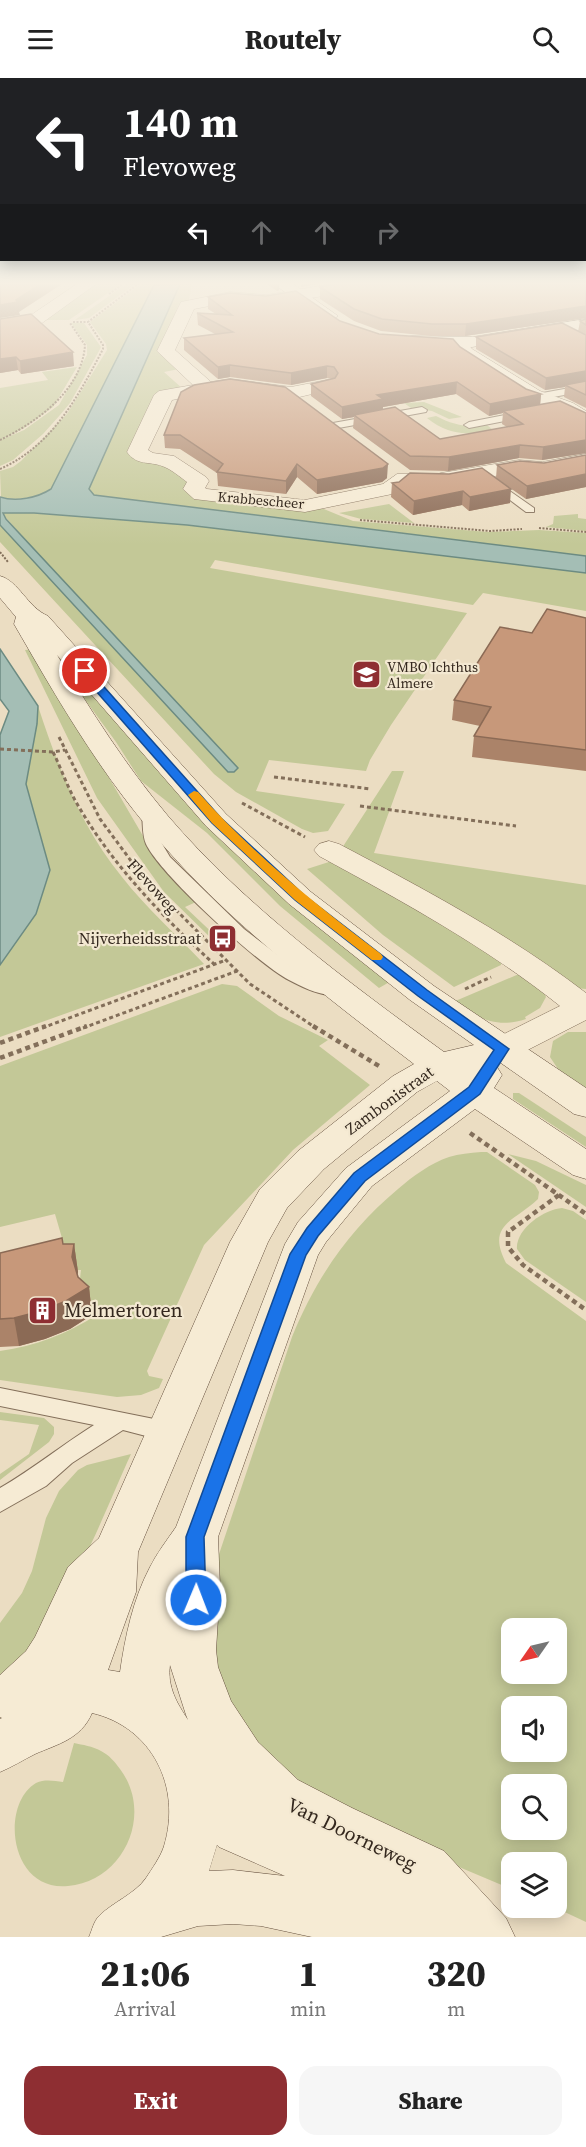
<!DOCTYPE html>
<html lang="en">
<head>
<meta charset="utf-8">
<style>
	body { margin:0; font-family:"Source Serif 4",serif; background:#f6f6f6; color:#222; height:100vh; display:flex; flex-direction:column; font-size:22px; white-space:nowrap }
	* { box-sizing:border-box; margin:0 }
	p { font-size:20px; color:#767676 }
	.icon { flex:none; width:33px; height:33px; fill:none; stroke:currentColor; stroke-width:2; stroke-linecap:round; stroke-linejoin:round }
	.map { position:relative; height:1859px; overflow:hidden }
	.side { display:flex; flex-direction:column; background:#fff; flex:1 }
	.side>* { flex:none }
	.guide { position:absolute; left:0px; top:0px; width:586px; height:183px; box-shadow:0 3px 15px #0003; background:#202124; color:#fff; overflow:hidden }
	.needle { width:39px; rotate:236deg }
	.controls { position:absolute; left:501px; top:1540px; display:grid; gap:12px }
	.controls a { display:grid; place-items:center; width:66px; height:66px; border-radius:12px; background:#fff; box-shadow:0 3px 15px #0003; font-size:30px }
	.pin { position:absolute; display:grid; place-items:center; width:51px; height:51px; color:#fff; margin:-26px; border:3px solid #fff; border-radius:50%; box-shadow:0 2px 6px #0007 }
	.me { position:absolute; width:66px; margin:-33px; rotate:1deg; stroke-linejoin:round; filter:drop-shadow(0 0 4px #0008) }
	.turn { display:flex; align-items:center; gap:21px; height:126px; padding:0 24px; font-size:27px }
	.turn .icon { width:78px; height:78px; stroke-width:2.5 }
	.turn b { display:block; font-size:42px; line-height:51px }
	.lanes { display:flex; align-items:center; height:57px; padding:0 24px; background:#0003; justify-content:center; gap:30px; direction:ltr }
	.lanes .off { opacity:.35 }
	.eta { display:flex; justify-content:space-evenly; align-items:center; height:102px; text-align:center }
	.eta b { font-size:36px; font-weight:800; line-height:42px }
	.cta { display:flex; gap:12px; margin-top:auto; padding:12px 24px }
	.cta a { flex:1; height:69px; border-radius:18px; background:#8e2e32; color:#fff; font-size:24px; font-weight:800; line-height:69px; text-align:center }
	.cta a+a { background:#f6f6f6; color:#222 }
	header { display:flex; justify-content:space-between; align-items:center; height:78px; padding:0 24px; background:#fff; font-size:27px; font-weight:800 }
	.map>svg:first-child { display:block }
	.green { fill:#c3c897; fill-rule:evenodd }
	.water { fill:#a4beb5; stroke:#6c8b82; stroke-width:1.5 }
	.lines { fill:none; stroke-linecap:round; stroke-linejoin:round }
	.lane-casing { stroke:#836f5a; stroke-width:2 }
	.street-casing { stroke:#836f5a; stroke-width:1 }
	.secondary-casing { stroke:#65503e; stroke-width:1 }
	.path-far2 { stroke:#836f5a; stroke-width:2; stroke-dasharray:2 1.5; stroke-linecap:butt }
	.path-far1 { stroke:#836f5a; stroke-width:3; stroke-dasharray:4 3; stroke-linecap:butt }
	.path { stroke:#836f5a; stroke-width:4.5; stroke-dasharray:5 4; stroke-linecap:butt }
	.lane { fill:#f6ebd4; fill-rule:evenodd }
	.street { fill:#f6ebd4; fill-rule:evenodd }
	.secondary { fill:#f6ebd4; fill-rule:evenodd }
	.wall { fill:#ab8369; fill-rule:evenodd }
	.shaded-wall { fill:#8b6a55 }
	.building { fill:#c7987a; stroke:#8b6a55; stroke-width:1.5 }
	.route { fill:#1a73e8; stroke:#114b97; stroke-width:1.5 }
	.slow { fill:#f59e0b }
	.labels { text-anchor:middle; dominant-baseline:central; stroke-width:4.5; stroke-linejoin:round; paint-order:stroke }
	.far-street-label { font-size:14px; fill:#34281e; stroke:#f3e8d1 }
	.far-poi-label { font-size:14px; fill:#34281e; stroke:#f3e8d1; text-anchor:start }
	.street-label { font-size:16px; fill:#34281e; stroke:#f3e8d1 }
	.poi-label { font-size:16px; fill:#34281e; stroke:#f3e8d1; text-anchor:end }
	.near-poi-label { font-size:20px; fill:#34281e; stroke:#f3e8d1; text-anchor:start }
	.near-street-label { font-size:20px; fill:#34281e; stroke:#f3e8d1 }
</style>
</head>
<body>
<header><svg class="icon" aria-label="menu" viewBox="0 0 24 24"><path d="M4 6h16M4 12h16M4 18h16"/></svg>Routely<svg class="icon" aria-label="search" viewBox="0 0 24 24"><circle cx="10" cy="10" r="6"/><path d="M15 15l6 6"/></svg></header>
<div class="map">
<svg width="586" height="1859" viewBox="0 0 586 1859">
	<rect width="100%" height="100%" fill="#ebddc2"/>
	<g class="green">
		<path d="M 94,206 L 121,206 L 69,242 L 40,242 Z"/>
		<path d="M 126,206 L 135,206 L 89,240 L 75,242 Z"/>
		<path d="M 141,206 L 155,206 L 51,411 C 36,420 18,423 1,419 L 0,393 L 13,389 L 21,383 L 67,336 L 107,272 L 106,266 L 90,244 Z"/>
		<path d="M 180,206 L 192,206 L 189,222 L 179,226 L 159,274 L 179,291 L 164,294 L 183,311 L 161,315 L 131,373 L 162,385 L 190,404 L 187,408 L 319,429 L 353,443 L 488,454 L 539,452 L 586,455 L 586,478 L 94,417 L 89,411 Z"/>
		<path d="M 71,245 L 84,245 L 101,269 L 99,273 L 70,325 L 60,337 L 43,356 L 13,382 L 0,388 L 0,310 L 48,302 L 42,294 L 77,289 L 53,329 L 24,350 L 1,362 L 24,352 L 59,327 L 87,277 L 87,267 Z"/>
		<path d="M 424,324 L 462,339 L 449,341 L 432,333 L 411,330 L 404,325 Z"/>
		<path d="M 436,338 C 453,347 468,350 487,347 L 493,352 C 466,357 450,358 427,340 Z"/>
		<path d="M 389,426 L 414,445 L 361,441 L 339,435 Z"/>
		<path d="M 2,435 L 34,435 L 187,447 L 586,495 L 586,533 L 483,515 L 473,527 L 215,482 L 210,490 L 467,535 L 391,647 L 370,682 L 366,693 L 269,682 L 256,713 L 345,726 L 328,753 L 313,755 L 302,751 L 236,714 L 214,696 L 0,464 L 0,447 L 228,694 Z"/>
		<path d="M 578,436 L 578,440 L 586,441 L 586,453 L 546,449 L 553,446 L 554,438 Z"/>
		<path d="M 34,571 L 157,782 L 196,824 L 185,829 L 221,863 L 216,865 L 164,814 L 97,720 L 25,572 Z"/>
		<path d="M 61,584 L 64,585 L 393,902 L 379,910 L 280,828 L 207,755 L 141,703 L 116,664 L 59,586 Z"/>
		<path d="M 38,628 C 58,689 81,749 122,799 C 146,830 177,857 204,886 L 0,959 L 0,887 L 36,836 L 50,793 L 26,706 L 37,646 Z"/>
		<path d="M 392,693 L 404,693 L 374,775 L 586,807 L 586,911 L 575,910 L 342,770 Z"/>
		<path d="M 332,783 L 426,833 L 501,884 L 501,887 L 454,909 L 383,857 L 307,791 Z"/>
		<path d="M 519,896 L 543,912 L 546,919 L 540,930 L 525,939 L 526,941 C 497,951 477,940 453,924 Z"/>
		<path d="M 222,906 L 237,908 L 279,938 L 328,962 L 319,968 L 370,1007 L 293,1072 L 204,1167 L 147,1293 L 149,1298 L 163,1301 L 159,1310 L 141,1317 L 117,1319 L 0,1302 L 0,1273 C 36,1268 66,1256 97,1237 C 80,1222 78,1214 81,1192 L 0,1193 L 64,1167 L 55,1136 L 0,1149 L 0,988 Z"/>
		<path d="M 568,954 L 586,954 L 586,1010 L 558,991 L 550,979 L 553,963 Z"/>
		<path d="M 513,1015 L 519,1015 L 586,1059 L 586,1069 L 513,1021 Z"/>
		<path d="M 481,1074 L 487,1074 L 535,1107 L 539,1114 L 538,1121 C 514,1144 486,1146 506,1185 L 586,1243 L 586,1844 L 556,1830 L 556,1785 L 512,1785 L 511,1811 L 395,1762 L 302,1710 L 250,1657 L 232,1626 L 218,1594 L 211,1562 L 211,1500 L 292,1259 C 316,1200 349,1152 398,1111 C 413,1098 431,1085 449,1079 C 459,1076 470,1075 481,1074 ZM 512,1551 L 556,1551 L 556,1596 L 512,1596 ZM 512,1629 L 556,1629 L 556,1674 L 512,1674 ZM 512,1707 L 556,1707 L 556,1752 L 512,1752 Z"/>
		<path d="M 508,1076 L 536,1083 L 586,1107 L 586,1129 Z"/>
		<path d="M 562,1130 L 573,1133 L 586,1142 L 586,1224 L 525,1182 L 517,1171 C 515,1152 544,1131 562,1130 Z"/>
		<path d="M 0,1334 L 44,1340 L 54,1349 L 54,1356 L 49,1364 L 0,1402 L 0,1396 L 29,1376 L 39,1347 L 0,1342 Z"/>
		<path d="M 131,1376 C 98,1448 62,1550 0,1600 L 0,1545 L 22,1515 L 32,1493 L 46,1440 L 59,1413 L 78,1392 L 87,1387 Z"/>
		<path d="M 74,1665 C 83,1667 92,1668 101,1673 C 109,1677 115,1684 120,1691 C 154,1736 124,1803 68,1808 C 9,1814 0,1726 36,1705 C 45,1701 54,1703 63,1704 Z"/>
	</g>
	<g class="water">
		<path d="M 180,206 L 89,411 L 94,417 L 586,478 L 586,495 L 187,447 L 34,435 L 3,435 L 6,441 L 238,690 L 234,694 L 228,694 L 0,447 L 0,419 C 16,424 37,420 51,411 L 154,207 Z"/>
		<path d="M 0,571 L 38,628 L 37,646 L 26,706 L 50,792 L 36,836 L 0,887 L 0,657 L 9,633 L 0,621 Z"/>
	</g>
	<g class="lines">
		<defs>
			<g id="lane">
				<path d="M 586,307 L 586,313 L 537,322 L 532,319 L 537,316 Z"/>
				<path d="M 422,329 L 427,332 L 426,334 L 333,351 L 328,348 L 333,345 Z"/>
				<path d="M 526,333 L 531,336 L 530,338 L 469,350 L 464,347 L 469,344 Z"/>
				<path d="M 491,400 L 534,430 L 534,434 L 526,434 L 487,405 L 485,403 Z"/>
				<path d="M 150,729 L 158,734 L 161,764 L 170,779 L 244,851 L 300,894 L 337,908 L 340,912 L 337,916 C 324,920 302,909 289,902 C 259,887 160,796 146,766 C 142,757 143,744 142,734 Z"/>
				<path d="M 0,1310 L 169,1344 L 177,1347 L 181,1354 L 177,1361 L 169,1364 L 123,1352 L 72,1385 L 46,1408 L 0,1434 L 0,1410 C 33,1391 62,1367 94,1347 L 0,1328 Z"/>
			</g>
			<g id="street">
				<path d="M 77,206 L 96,206 L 42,245 L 0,252 L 0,242 L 31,237 Z"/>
				<path d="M 332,206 L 351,206 L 342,214 L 336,216 L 266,227 L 230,224 L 194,231 L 175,272 L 211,304 L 230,301 L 291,309 L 327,302 L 333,303 L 336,307 L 333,311 L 291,321 L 230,311 L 172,322 L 148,372 L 153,375 L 174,378 L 206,399 L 209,403 L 205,410 L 207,411 L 305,422 L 383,406 L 397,396 L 411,396 L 414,400 L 397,415 L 305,434 L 194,421 L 183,411 L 187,404 C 180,399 171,391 162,388 C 149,383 137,388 127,374 L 154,317 L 159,313 L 193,307 L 157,273 L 181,224 L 230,214 L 266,217 Z"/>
				<path d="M 458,260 L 464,261 L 472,271 L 540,313 L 573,325 L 586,333 L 586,347 L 559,333 L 526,321 L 460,279 L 449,265 L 452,261 Z"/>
				<path d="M 586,376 L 586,388 L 542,396 L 519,394 L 441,407 L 434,405 L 431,401 L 434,397 L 441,395 L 519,382 L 542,384 Z"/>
				<path d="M 329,763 L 339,766 C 424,811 509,856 586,915 L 586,942 L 514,979 L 502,982 L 490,979 L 485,971 L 490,963 L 560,928 C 486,869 402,823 319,778 L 314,772 L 319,766 Z"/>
			</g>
			<g id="secondary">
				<path d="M 274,206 L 293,206 L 338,238 L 330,243 L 324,242 Z"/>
				<path d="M 586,241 L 586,251 L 472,269 L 412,268 L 406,267 L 403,263 L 406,259 L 412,258 L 472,259 Z"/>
				<path d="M 0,498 C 19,503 27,529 48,538 L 226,736 L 311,814 L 434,908 L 586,1010 L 586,1039 L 574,1036 L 498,983 L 487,986 L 497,989 L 502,997 L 494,1010 L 586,1071 L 586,1101 L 573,1097 L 475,1031 L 372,1108 L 326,1164 L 318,1177 L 218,1459 L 220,1509 L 216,1572 L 218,1589 L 231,1623 L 258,1664 L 298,1702 L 352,1730 L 444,1773 L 506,1840 L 515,1859 L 312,1859 L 261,1848 L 233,1846 L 198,1848 L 161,1859 L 89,1859 C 92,1852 94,1843 99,1838 C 113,1824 135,1816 146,1800 C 152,1791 161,1778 164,1768 C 182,1709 152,1649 92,1635 C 81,1661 58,1666 35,1676 C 23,1682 12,1689 0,1694 L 0,1641 L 2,1640 L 0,1639 L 0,1597 L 26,1573 L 35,1559 L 68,1489 L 99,1460 L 230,1164 L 260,1111 L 298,1073 L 393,998 L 414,986 C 322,916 223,840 149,751 C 96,688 55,617 14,546 L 16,539 L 0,520 ZM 57,577 L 206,748 L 289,826 L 410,922 L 474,967 L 444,974 C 348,904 245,828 168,738 C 126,688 91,633 57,577 ZM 437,1003 L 450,1013 L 346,1090 L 298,1144 L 285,1166 L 176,1449 C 167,1462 157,1475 150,1489 C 133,1521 125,1559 120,1594 L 108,1592 L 136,1514 L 138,1474 L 268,1164 L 287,1130 L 324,1091 L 417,1014 ZM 170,1587 L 186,1637 L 188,1642 C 177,1625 167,1609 170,1587 ZM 217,1767 L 219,1769 L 285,1798 L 233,1792 L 209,1793 Z"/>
			</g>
		</defs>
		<use href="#lane" class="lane-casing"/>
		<use href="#street" class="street-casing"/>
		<use href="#secondary" class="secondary-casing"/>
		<g class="path-far2">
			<path d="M 109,216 L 123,206"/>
			<path d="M 73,244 L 88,244"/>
			<path d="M 0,362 C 37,344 82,312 85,267 L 70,245"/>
			<path d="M 0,391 C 52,368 78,319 103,271 L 103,267 L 88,244 L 138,206"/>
			<path d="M 360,442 L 490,453 L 522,451"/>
			<path d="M 539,450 L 586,454"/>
			<path d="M 0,474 L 8,484"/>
		</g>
		<g class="path-far1">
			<path d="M 59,659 L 100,741 L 143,799 L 250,906 L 316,950"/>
			<path d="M 0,671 L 53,674 L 65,672"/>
			<path d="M 53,674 C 61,690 67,708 76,724 C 112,787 162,838 215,887"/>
			<path d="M 274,699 L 371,711"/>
			<path d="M 242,725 L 305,759"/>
			<path d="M 360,728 L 516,748"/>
			<path d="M 465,911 L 491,899"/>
			<path d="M 42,950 L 226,882"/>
			<path d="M 83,950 L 237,893"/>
		</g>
		<g class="path">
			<path d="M 313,948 L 379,988"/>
			<path d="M 0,965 L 46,948"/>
			<path d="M 0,980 L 87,948"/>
			<path d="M 470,1055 L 586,1136"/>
			<path d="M 559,1117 L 508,1154 L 508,1169 L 523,1187 L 586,1232"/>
		</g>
		<use href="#lane" class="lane"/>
		<use href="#street" class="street"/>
		<use href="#secondary" class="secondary"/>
	</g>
	<g class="wall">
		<path d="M 267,206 L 279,206 L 279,212 L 277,213 Z"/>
		<path d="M 586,206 L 586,240 L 465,258 L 431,258 L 381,253 L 354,243 L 320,221 L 320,209 Z"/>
		<path d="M 208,219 L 340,243 L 379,256 L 460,269 L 526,311 L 541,316 L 540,326 L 586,335 L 586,375 L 542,382 L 519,380 L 448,393 L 410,392 L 353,350 L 354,339 L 342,341 L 311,318 L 311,306 L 333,301 L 327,300 L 291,307 L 230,299 L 218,301 L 184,272 L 184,260 L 215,256 L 198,247 L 197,235 L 216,236 L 208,231 ZM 456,316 L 489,338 L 503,335 L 502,346 L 507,349 L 440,361 L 383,332 L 383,329 Z"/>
		<path d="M 0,241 L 74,288 L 21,296 L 18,292 L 0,295 Z"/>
		<path d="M 586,241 L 586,330 L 564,319 L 565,309 L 545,312 L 476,271 L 476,259 L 578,254 L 580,243 Z"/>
		<path d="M 181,314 L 387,400 L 382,404 L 317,416 L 297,399 L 286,416 L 218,408 L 217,395 L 180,371 L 165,370 L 164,357 Z"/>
		<path d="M 586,377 L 586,409 L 526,421 L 496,400 L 497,387 L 544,385 Z"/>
		<path d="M 410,395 L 510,425 L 469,433 L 462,427 L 413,437 L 391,419 L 392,405 L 399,404 Z"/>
		<path d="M 586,540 L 586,693 L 472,679 L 474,658 L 480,648 L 452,642 L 454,622 L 532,555 Z"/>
		<path d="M 63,1166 L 74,1166 L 78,1194 L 77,1197 L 78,1199 L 89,1209 L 92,1237 L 70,1251 L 45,1261 L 19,1268 L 0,1269 L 0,1175 Z"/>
	</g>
	<g class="shaded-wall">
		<path d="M 41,206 L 62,206 L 19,234 L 20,237 L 0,240 L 0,227 L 16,222 Z"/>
		<path d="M 277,206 L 279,206 L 279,212 L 277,213 Z"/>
		<path d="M 301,206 L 316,206 L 301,209 Z"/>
		<path d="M 586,228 L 586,240 L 465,258 L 466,246 Z"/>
		<path d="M 73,274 L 74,288 L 21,296 L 20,283 Z"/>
		<path d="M 16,279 L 18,292 L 0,295 L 0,281 Z"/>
		<path d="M 230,287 L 230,299 L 218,301 L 218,289 Z"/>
		<path d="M 327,288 L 327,300 L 291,307 L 291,295 Z"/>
		<path d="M 586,293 L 586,306 L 565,307 L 565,309 L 545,312 L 546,300 Z"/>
		<path d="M 457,304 L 456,316 L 383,329 L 382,334 L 354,337 L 354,339 L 342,341 L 342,329 L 377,317 Z"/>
		<path d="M 541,316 L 540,329 L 503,333 L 503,335 L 489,338 L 490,326 Z"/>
		<path d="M 586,362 L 586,375 L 542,382 L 543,369 Z"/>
		<path d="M 520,367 L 519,380 L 448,393 L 449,379 Z"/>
		<path d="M 297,386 L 297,399 L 286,416 L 286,403 Z"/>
		<path d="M 388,386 L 387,400 L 382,404 L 317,416 L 317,402 Z"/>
		<path d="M 586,396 L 586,409 L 526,421 L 527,408 Z"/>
		<path d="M 511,411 L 510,425 L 469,433 L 470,419 Z"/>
		<path d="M 463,413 L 462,427 L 413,437 L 414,423 Z"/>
		<path d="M 74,1166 L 78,1194 L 75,1207 L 72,1179 Z"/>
		<path d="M 89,1209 L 92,1237 L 70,1251 L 45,1261 L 19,1268 L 14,1240 Z"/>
	</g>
	<g class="building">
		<path d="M 0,206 L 41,206 L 16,222 L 18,224 L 0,227 Z"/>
		<path d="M 335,206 L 586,206 L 586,228 L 466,246 L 432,246 L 382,241 L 354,231 L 320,209 Z"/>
		<path d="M 296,213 L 340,243 L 379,256 L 453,261 L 460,269 L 526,311 L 541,316 L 490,326 L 457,304 L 377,317 L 383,321 L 342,329 L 311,306 L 335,300 L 338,295 L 334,289 L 327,288 L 291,295 L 230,287 L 218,289 L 184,260 L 233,254 L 197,235 L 232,237 L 208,219 L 230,215 L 266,218 Z"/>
		<path d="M 31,236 L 73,274 L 20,283 L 16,279 L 0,281 L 0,241 Z"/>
		<path d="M 586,241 L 586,247 L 580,243 Z"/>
		<path d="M 562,245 L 586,257 L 586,293 L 546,300 L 476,259 Z"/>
		<path d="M 230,301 L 285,309 L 388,386 L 383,390 L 317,402 L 297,386 L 286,403 L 217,394 L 223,386 L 180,357 L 164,357 L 181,314 L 194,307 Z"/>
		<path d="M 586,303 L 586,317 L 565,307 Z"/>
		<path d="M 560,323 L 586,335 L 586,362 L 543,369 L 520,367 L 449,379 L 410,378 L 354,337 L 395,329 L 440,361 L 523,346 L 503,333 Z"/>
		<path d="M 586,377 L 586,396 L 527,408 L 497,387 L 520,383 L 544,385 Z"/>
		<path d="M 482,390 L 511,411 L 470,419 L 463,413 L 414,423 L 392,405 L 399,404 L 410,395 L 449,396 Z"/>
		<path d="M 547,531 L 586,540 L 586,672 L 474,658 L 491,629 L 454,622 L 500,549 L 532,555 Z"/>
		<path d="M 62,1160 L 63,1166 L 74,1166 L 72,1179 L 78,1199 L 89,1209 L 66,1223 L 41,1233 L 14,1240 L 0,1241 L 0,1175 Z"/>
	</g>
	<linearGradient id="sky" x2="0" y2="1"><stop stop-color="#8db8d4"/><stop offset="0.44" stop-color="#f6f0e4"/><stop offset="1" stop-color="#f6f0e4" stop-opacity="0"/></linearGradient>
	<rect width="586" height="467" fill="url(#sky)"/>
	<path class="route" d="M 85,590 L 88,591 L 221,740 L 304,817 L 427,912 L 509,971 L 480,1016 L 365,1103 L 318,1158 L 306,1177 L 204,1459 L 206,1522 L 203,1529 L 196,1531 L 189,1529 L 186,1522 L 186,1459 L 290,1176 L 307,1150 L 354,1095 L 469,1009 L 494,972 L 418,918 L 295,822 L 212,745 L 81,596 L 79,593 Z"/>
	<path class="slow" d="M 194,713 L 198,714 C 253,776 316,827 381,876 L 383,879 L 381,882 L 372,882 L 295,822 L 212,745 L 188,717 Z"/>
	<defs>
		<symbol id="school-square" viewBox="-11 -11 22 22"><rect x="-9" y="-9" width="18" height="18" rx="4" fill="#8e2e32" stroke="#f3e8d1"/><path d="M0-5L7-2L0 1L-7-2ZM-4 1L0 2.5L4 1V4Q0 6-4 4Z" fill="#fff"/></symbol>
		<symbol id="bus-square" viewBox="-11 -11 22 22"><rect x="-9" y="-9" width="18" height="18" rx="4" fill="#8e2e32" stroke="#f3e8d1"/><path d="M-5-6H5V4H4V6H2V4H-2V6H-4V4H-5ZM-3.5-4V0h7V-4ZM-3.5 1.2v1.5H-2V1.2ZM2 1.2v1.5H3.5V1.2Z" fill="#fff"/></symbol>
		<symbol id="building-square" viewBox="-11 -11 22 22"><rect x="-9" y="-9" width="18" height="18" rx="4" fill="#8e2e32" stroke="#f3e8d1"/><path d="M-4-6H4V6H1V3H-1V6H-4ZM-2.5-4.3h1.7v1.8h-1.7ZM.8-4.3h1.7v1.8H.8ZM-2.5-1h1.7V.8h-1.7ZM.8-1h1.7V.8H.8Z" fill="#fff"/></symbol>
	</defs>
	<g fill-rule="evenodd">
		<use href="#school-square" x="350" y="580" width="33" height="33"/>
		<use href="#bus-square" x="206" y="844" width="33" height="33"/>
		<use href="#building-square" x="26" y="1216" width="33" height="33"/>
	</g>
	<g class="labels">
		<g class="far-street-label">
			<text transform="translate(261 422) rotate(5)">Krabbescheer</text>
		</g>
		<g class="far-poi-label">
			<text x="387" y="589">VMBO Ichthus<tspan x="387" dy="16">Almere</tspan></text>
		</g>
		<g class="street-label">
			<text transform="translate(153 808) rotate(48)">Flevoweg</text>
			<text transform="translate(389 1022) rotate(-36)">Zambonistraat</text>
		</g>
		<g class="poi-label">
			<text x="201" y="860">Nijverheidsstraat</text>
		</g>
		<g class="near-poi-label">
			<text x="64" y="1232">Melmertoren</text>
		</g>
		<g class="near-street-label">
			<text transform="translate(352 1756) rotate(26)">Van Doorneweg</text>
		</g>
	</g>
</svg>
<div class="controls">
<a><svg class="needle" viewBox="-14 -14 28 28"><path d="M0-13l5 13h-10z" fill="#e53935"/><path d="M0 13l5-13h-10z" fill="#767676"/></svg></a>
<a><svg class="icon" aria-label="sound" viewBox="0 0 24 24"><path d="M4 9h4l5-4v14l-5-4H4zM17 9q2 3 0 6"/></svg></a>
<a><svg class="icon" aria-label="search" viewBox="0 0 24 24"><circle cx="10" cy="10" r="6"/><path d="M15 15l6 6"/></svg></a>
<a><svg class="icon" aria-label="layers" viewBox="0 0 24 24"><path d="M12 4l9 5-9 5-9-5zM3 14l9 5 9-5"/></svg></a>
</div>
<div class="pin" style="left:85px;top:593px;background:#d93025"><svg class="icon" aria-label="arrive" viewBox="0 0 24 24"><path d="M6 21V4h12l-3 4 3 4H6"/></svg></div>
<svg class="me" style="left:196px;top:1522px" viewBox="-20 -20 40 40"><circle r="17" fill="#1a73e8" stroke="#fff" stroke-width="3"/><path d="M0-11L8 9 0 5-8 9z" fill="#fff"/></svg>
<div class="guide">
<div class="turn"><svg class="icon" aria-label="left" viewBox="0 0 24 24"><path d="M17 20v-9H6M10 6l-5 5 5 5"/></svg><div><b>140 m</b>Flevoweg</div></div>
<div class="lanes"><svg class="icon" aria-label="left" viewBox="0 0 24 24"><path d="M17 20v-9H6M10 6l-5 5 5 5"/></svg><svg class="icon off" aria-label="ahead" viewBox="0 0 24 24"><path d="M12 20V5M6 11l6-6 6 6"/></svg><svg class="icon off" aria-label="ahead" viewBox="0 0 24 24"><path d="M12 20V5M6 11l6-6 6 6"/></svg><svg class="icon off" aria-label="right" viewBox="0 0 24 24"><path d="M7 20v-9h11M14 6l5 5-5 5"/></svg></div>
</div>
</div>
<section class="side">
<div class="eta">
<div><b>21:06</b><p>Arrival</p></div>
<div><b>1</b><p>min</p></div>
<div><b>320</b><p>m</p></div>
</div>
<div class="cta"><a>Exit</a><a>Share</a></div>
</section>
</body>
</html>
